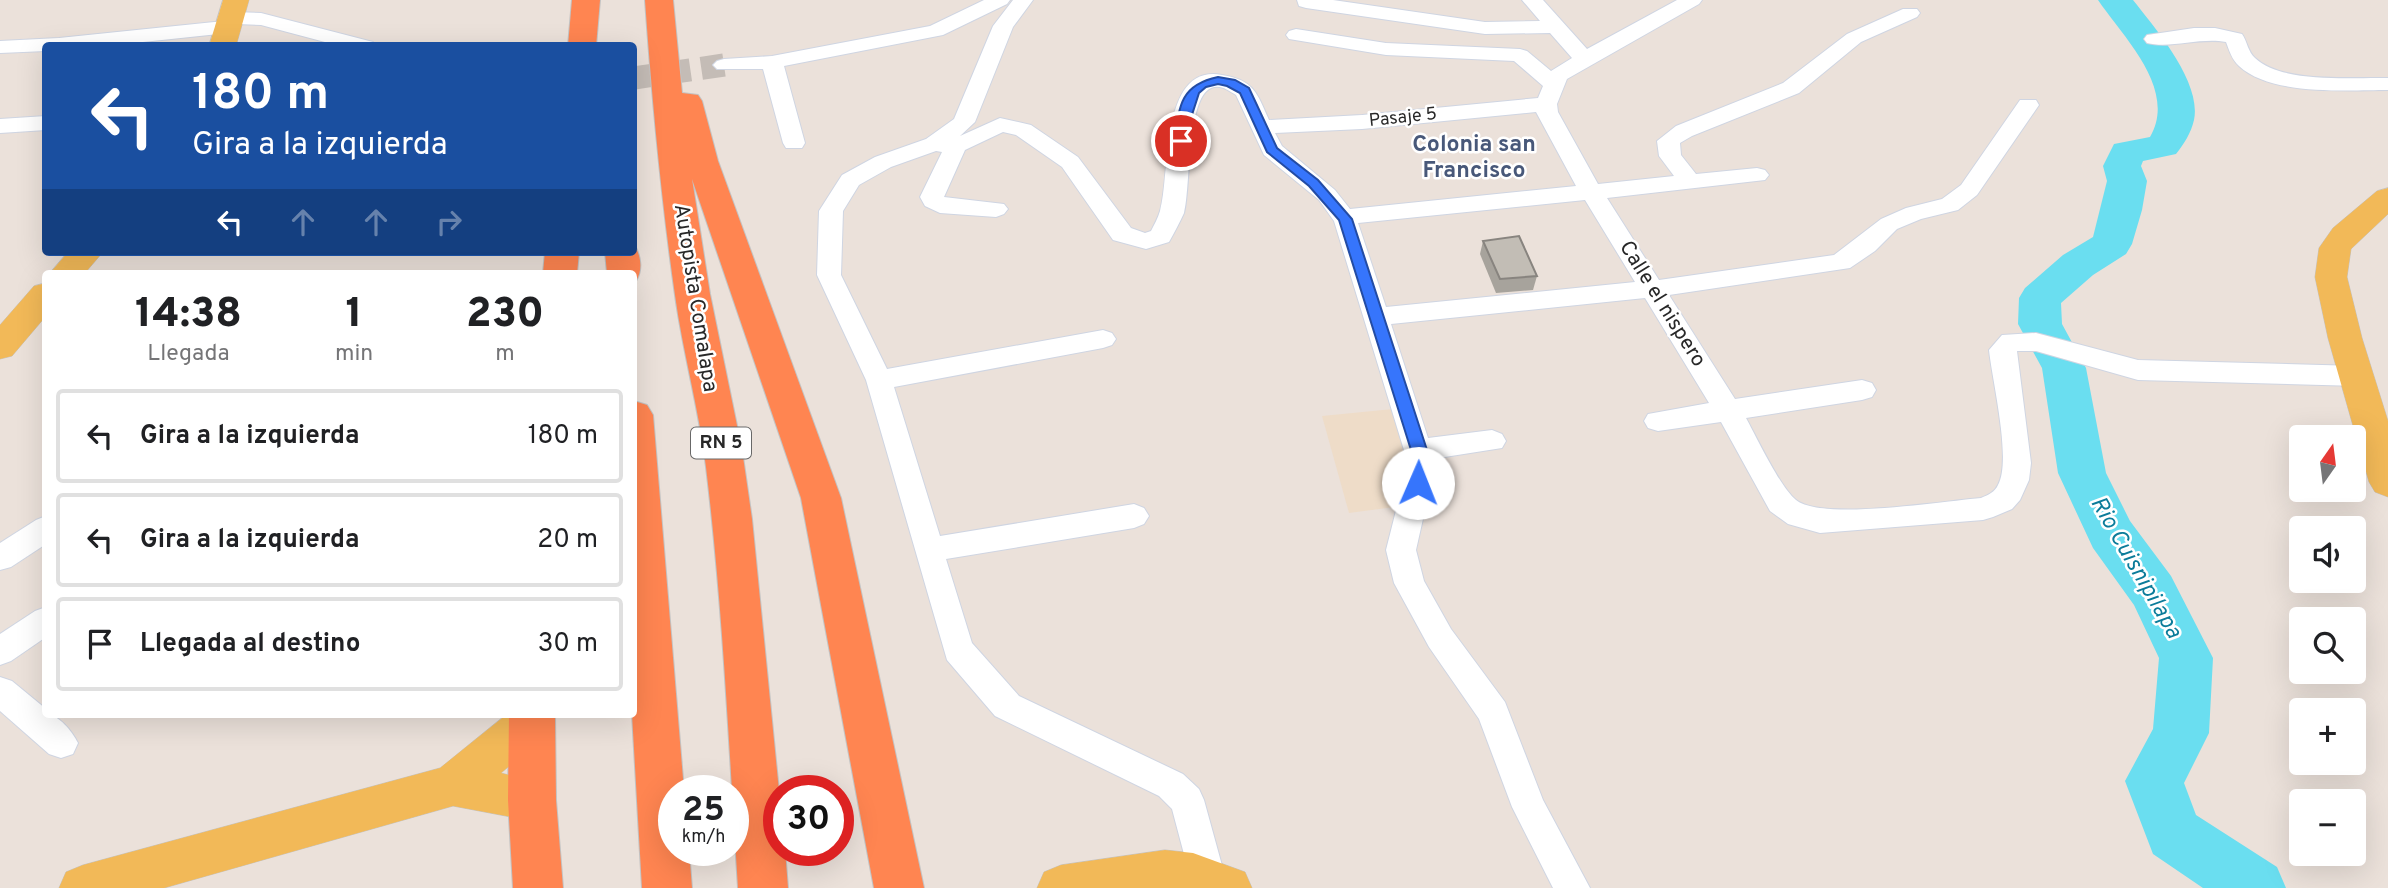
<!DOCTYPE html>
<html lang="es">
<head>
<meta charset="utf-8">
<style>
	body { margin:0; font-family:Overpass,sans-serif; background:#f2f2f2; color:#202124; height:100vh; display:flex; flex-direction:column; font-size:26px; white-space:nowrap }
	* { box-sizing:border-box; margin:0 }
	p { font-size:23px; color:#757577 }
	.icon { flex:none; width:38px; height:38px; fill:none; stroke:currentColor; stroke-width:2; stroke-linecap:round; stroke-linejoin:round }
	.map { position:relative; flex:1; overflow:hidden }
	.sheet { position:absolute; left:42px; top:270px; width:595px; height:448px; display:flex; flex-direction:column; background:#fff; border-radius:7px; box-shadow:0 7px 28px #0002 }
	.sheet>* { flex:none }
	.guide { position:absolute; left:42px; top:42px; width:595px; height:214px; border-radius:7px; box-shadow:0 7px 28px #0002; background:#1a4fa0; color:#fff; overflow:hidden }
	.needle { width:46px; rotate:14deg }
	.tools { position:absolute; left:2289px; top:425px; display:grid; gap:14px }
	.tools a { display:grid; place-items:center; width:77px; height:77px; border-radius:7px; background:#fff; box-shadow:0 7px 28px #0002; font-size:35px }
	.speed { position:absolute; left:658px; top:775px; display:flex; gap:14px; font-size:35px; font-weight:700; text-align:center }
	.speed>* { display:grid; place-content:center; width:91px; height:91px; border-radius:50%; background:#fff; box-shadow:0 7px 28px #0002; line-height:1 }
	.speed small { font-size:18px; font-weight:400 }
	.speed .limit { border:10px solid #d22; background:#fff; color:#111 }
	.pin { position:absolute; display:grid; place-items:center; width:60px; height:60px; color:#fff; margin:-30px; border:4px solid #fff; border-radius:50%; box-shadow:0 2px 7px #0007 }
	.me { position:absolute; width:77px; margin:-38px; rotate:1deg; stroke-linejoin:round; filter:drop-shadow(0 0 5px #0008) }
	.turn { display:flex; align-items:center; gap:24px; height:147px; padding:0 35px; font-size:32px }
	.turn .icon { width:91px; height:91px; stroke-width:2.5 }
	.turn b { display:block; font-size:49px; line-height:60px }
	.lanes { display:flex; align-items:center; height:66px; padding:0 35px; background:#0003; justify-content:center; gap:35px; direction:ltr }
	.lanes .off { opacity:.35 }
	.eta { display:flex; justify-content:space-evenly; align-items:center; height:119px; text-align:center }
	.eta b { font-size:42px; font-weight:800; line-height:49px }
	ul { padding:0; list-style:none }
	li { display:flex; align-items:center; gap:21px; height:94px; margin:0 14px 10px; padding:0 21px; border:4px solid #e0e0e0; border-radius:7px }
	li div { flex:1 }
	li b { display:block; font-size:26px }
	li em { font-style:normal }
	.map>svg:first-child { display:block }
	.education { fill:#eedcc8 }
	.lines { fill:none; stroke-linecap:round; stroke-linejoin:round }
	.river { fill:#6adef0; fill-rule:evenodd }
	.minor-tunnel { stroke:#c4bcb6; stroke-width:23; stroke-dasharray:23 11; stroke-linecap:butt }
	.minor-casing { stroke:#cfd5e2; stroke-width:2 }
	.major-casing { stroke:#c3c3c3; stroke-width:1 }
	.highway-casing { stroke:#c3c3c3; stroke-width:2 }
	.minor { fill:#fff; fill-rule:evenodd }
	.major { fill:#f2b958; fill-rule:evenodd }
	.highway { fill:#ff8551; fill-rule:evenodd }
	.wall { fill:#a7a39c }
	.building { fill:#c2bdb5; stroke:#88847f; stroke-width:2 }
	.route { fill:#3675fc; stroke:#234ca4; stroke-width:2 }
	.labels { text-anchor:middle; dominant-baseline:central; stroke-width:5; stroke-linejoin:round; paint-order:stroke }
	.far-street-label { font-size:18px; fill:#282828; stroke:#fff }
	.shield { fill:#fff; stroke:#686868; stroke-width:2 }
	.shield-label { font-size:19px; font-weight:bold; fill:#282828 }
	.street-label { font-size:21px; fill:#282828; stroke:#fff }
	.neighbourhood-label { font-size:23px; font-weight:bold; fill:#485879; stroke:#fff }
	.water-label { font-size:23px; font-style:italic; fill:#0b7c9a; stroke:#fff }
</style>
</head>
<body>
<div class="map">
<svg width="2388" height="888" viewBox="0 0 2388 888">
	<rect width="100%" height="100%" fill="#ebe1da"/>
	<path class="education" d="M 1393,409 L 1411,459 L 1402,506 L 1349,513 L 1322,416 Z"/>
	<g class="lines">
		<path class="river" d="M 2098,0 L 2133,0 C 2155,28 2202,82 2194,120 C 2191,133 2184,144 2176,154 L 2143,161 L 2141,166 L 2147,181 L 2142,210 L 2132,244 L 2126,254 L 2093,275 L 2061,303 L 2062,324 L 2086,368 L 2106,473 L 2130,521 L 2171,576 L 2213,658 L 2209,733 L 2184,783 L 2196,815 L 2277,867 L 2286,888 L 2203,888 L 2153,854 L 2125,781 L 2153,729 L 2159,658 L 2134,605 L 2093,548 L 2058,473 L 2042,368 L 2018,324 L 2019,298 L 2025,288 L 2063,255 L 2093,237 L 2107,181 L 2103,166 L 2114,144 L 2150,137 C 2178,89 2123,37 2098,0 Z"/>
		<path class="minor-tunnel" d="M 634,78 L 724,65"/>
		<defs>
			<g id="minor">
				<path d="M 984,0 L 1010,0 L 1007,4 L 943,35 L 784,66 L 805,143 L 802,148 L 786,148 L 783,143 L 763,69 L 717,69 L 713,65 L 717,61 L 724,59 L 772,56 L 930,26 Z"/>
				<path d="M 1013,0 L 1033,0 L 1013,27 L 975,122 L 960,136 L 1000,118 L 1031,125 L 1078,157 L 1131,228 L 1145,233 L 1151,231 C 1154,225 1158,218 1160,211 C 1171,175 1159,63 1222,75 C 1254,80 1257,93 1269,120 L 1362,115 L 1538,98 L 1543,86 L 1514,61 L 1386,55 L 1289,39 L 1286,35 L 1289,31 L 1296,29 L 1386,43 L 1520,49 L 1527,51 L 1551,71 L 1572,58 L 1550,33 L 1485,34 L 1306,8 L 1299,6 L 1297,0 L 1333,0 L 1485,22 L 1540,21 L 1522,0 L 1543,0 L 1587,49 L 1677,0 L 1702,0 L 1699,4 L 1567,79 L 1557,104 L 1558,112 L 1598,184 L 1674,176 L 1659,156 L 1657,141 L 1676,126 L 1783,83 L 1847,34 L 1903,9 L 1917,9 L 1920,13 L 1917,17 L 1861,42 L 1799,93 L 1692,136 L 1680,143 L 1681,155 L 1696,174 L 1757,168 L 1765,170 L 1769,175 L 1765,180 L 1607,198 L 1659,280 L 1834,255 L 1881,219 L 1906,208 L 1942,199 L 1961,185 L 2020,100 L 2036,100 L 2039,105 L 1977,195 L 1958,210 L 1921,219 L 1897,229 L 1875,251 L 1850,268 L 1669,295 L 1735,399 L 1862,380 L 1872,383 L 1876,390 L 1872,397 L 1862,400 L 1746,418 C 1757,438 1780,487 1796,500 C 1822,521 1944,501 1981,498 C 1988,495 1995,492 1998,485 C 2012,460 1992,380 1989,350 L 2002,335 L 2036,333 L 2138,360 L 2358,366 L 2367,369 L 2371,376 L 2367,383 L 2358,386 L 2138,380 L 2036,351 L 2017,351 L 2031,463 L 2029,480 L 2020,500 L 2012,509 L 1993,517 L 1983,520 L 1820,533 L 1788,524 L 1770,511 L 1721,422 L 1658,431 L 1648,428 L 1644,421 L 1648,414 L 1709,403 L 1645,298 L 1391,324 L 1428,438 L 1492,430 L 1502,434 L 1506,441 L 1502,448 L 1432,459 L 1431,483 L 1416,550 L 1424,581 L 1451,629 L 1505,702 L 1543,800 L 1590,888 L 1553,888 L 1512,807 L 1479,719 L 1429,647 L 1394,583 L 1386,550 L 1403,483 L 1404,450 L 1334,221 L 1319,200 L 1264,155 L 1236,95 C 1228,90 1220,84 1211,88 C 1186,99 1191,188 1184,213 C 1180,222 1174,233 1169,242 L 1146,249 L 1113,240 L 1062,167 L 1016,135 L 1003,132 L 965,150 L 944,197 L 1004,204 L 1008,209 L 1004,214 L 996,217 L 940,213 L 925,206 L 920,197 L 942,152 L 936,151 L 891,167 L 859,185 L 843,211 L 841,275 L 887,369 L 1103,330 L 1112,333 L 1116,339 L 1112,345 L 1103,348 L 894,387 L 940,536 L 1134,504 L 1144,508 L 1149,516 L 1144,524 L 1134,528 L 946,559 L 972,643 L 1019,696 L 1183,774 L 1199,789 L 1204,800 L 1226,880 L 1223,888 L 1193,888 L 1172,809 L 1159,796 L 995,716 L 947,660 L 866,380 L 817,275 L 819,211 L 842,175 L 875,157 L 926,139 L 954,119 L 993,26 ZM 1536,112 L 1576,186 L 1350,209 L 1335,190 L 1282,146 L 1275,133 L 1362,129 ZM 1585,200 L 1635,282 L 1386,307 L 1358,223 Z"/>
				<path d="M 232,12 L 261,13 L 373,42 L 376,46 L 340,46 L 261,25 L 236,24 L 238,27 L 235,31 L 228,33 L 105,46 L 46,46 L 46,51 L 0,53 L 0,41 L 59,38 L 224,21 L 222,18 L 225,14 Z"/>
				<path d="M 2194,28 L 2215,28 L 2242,34 C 2247,41 2248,52 2255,58 C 2283,84 2351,77 2388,78 L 2388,90 C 2347,90 2271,96 2239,66 C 2232,60 2229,50 2226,42 C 2200,37 2171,49 2147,43 L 2144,39 L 2147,35 Z"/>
				<path d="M 46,116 L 46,130 L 0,133 L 0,119 Z"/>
				<path d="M 46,516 L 46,544 L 11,567 L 0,570 L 0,543 L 36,520 Z"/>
				<path d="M 46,607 L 46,637 L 11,661 L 0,665 L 0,634 L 35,611 Z"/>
				<path d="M 0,677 L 12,681 L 46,709 L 46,714 C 59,715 72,731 78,743 L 73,754 L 61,758 L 49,754 L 0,711 Z"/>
			</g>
			<g id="major">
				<path d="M 223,0 L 249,0 L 236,46 L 209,46 Z"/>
				<path d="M 2388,188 L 2388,214 L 2351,249 L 2347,277 L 2362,338 L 2388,421 L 2388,497 L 2375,492 L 2369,482 L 2328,338 L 2315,277 L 2319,248 L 2333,228 L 2377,191 Z"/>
				<path d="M 68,252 L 103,252 L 85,273 L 50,273 Z"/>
				<path d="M 46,283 L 46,316 L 12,356 L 0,359 L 0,325 L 34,286 Z"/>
				<path d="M 507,714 L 549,714 L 553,721 L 546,735 L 501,773 L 548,785 L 555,800 L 548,815 L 532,821 L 453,806 L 164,888 L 59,888 L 66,872 L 83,865 L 440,768 Z"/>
				<path d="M 1165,850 L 1193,853 L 1245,872 L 1252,888 L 1037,888 L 1044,872 L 1061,865 Z"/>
			</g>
			<g id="highway">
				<path d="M 572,0 L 600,0 L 596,46 L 568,46 Z"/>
				<path d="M 645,0 L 673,0 L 682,93 L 698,95 L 702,101 L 718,161 L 841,498 L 924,888 L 874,888 L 801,498 L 692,179 L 710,294 L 742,450 L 752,519 L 779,791 L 779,850 L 785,850 L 788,888 L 738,888 C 729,748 723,607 706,467 C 699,409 683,353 675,295 C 661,197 652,99 645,0 Z"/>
				<path d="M 634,244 C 641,256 643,270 636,281 L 634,282 L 634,273 L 607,273 L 605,252 L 634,252 Z"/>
				<path d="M 545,252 L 579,252 L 577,273 L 543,273 Z"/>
				<path d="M 634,401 L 647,405 L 653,415 L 684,791 L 674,791 L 674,850 L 689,850 L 692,888 L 642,888 L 632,714 Z"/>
				<path d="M 509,714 L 555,714 L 556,800 L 563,888 L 513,888 L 508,800 Z"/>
			</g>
		</defs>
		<use href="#minor" class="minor-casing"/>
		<use href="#major" class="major-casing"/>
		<use href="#highway" class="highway-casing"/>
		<use href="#minor" class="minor"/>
		<use href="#major" class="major"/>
		<use href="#highway" class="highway"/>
	</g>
	<path class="wall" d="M 1483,241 L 1537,276 L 1533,290 L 1496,293 L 1480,254 Z"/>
	<path class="building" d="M 1519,236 L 1537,276 L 1500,279 L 1483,241 Z"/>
	<path class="route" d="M 1218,77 L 1235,80 L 1249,88 L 1277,148 L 1318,180 L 1352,219 L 1427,450 L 1423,488 L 1418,490 L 1409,483 L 1411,450 L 1339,220 L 1309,186 L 1267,152 L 1240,93 L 1227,86 L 1218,84 L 1206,87 L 1199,93 L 1190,121 L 1188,141 L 1181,145 L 1175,141 C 1179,106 1180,85 1218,77 Z"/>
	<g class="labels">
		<g class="far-street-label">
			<text transform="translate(1403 118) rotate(-6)">Pasaje 5</text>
		</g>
		<rect class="shield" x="691" y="427.5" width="60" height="31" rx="5"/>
		<g class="shield-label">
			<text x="721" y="443">RN 5</text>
		</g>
		<g class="street-label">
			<text transform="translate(695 298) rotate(81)">Autopista Comalapa</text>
			<text transform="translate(1662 304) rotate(58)">Calle el nispero</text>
		</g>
		<g class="neighbourhood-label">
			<text x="1474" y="145">Colonia san<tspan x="1474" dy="26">Francisco</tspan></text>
		</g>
		<g class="water-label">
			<text transform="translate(2135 568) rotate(60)">Rio Cuisnipilapa</text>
		</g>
	</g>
</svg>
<div class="tools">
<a><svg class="needle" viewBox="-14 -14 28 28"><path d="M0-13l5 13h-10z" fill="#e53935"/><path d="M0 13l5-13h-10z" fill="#757577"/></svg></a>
<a><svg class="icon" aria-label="sound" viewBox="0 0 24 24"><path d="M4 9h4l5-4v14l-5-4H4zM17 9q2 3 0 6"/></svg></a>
<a><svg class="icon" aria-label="search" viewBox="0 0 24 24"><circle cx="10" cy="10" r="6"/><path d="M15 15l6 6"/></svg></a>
<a>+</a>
<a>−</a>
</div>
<div class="speed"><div>25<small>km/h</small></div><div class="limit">30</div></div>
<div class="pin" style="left:1181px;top:141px;background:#d93025"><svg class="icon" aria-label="arrive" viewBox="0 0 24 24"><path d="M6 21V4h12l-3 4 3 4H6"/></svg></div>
<svg class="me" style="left:1418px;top:483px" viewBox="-20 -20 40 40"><circle r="19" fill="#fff"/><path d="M0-13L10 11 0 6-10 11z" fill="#3675fc"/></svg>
<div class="guide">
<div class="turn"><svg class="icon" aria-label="left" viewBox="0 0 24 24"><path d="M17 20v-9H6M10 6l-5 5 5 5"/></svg><div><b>180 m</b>Gira a la izquierda</div></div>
<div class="lanes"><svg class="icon" aria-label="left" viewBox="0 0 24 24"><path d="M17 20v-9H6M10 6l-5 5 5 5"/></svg><svg class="icon off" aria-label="ahead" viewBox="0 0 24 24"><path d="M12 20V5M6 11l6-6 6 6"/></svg><svg class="icon off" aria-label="ahead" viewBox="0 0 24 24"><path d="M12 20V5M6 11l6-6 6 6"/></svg><svg class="icon off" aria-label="right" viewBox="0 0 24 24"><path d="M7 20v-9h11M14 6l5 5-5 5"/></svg></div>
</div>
<section class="sheet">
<div class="eta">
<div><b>14:38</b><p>Llegada</p></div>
<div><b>1</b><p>min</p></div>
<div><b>230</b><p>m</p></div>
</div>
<ul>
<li><svg class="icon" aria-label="left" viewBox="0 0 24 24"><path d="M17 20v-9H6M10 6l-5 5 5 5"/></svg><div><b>Gira a la izquierda</b></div><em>180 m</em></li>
<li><svg class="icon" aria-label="left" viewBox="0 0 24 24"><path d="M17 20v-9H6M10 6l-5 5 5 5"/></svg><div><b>Gira a la izquierda</b></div><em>20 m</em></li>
<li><svg class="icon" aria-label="arrive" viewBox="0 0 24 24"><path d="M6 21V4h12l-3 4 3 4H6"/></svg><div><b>Llegada al destino</b></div><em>30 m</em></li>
</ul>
</section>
</div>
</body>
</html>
